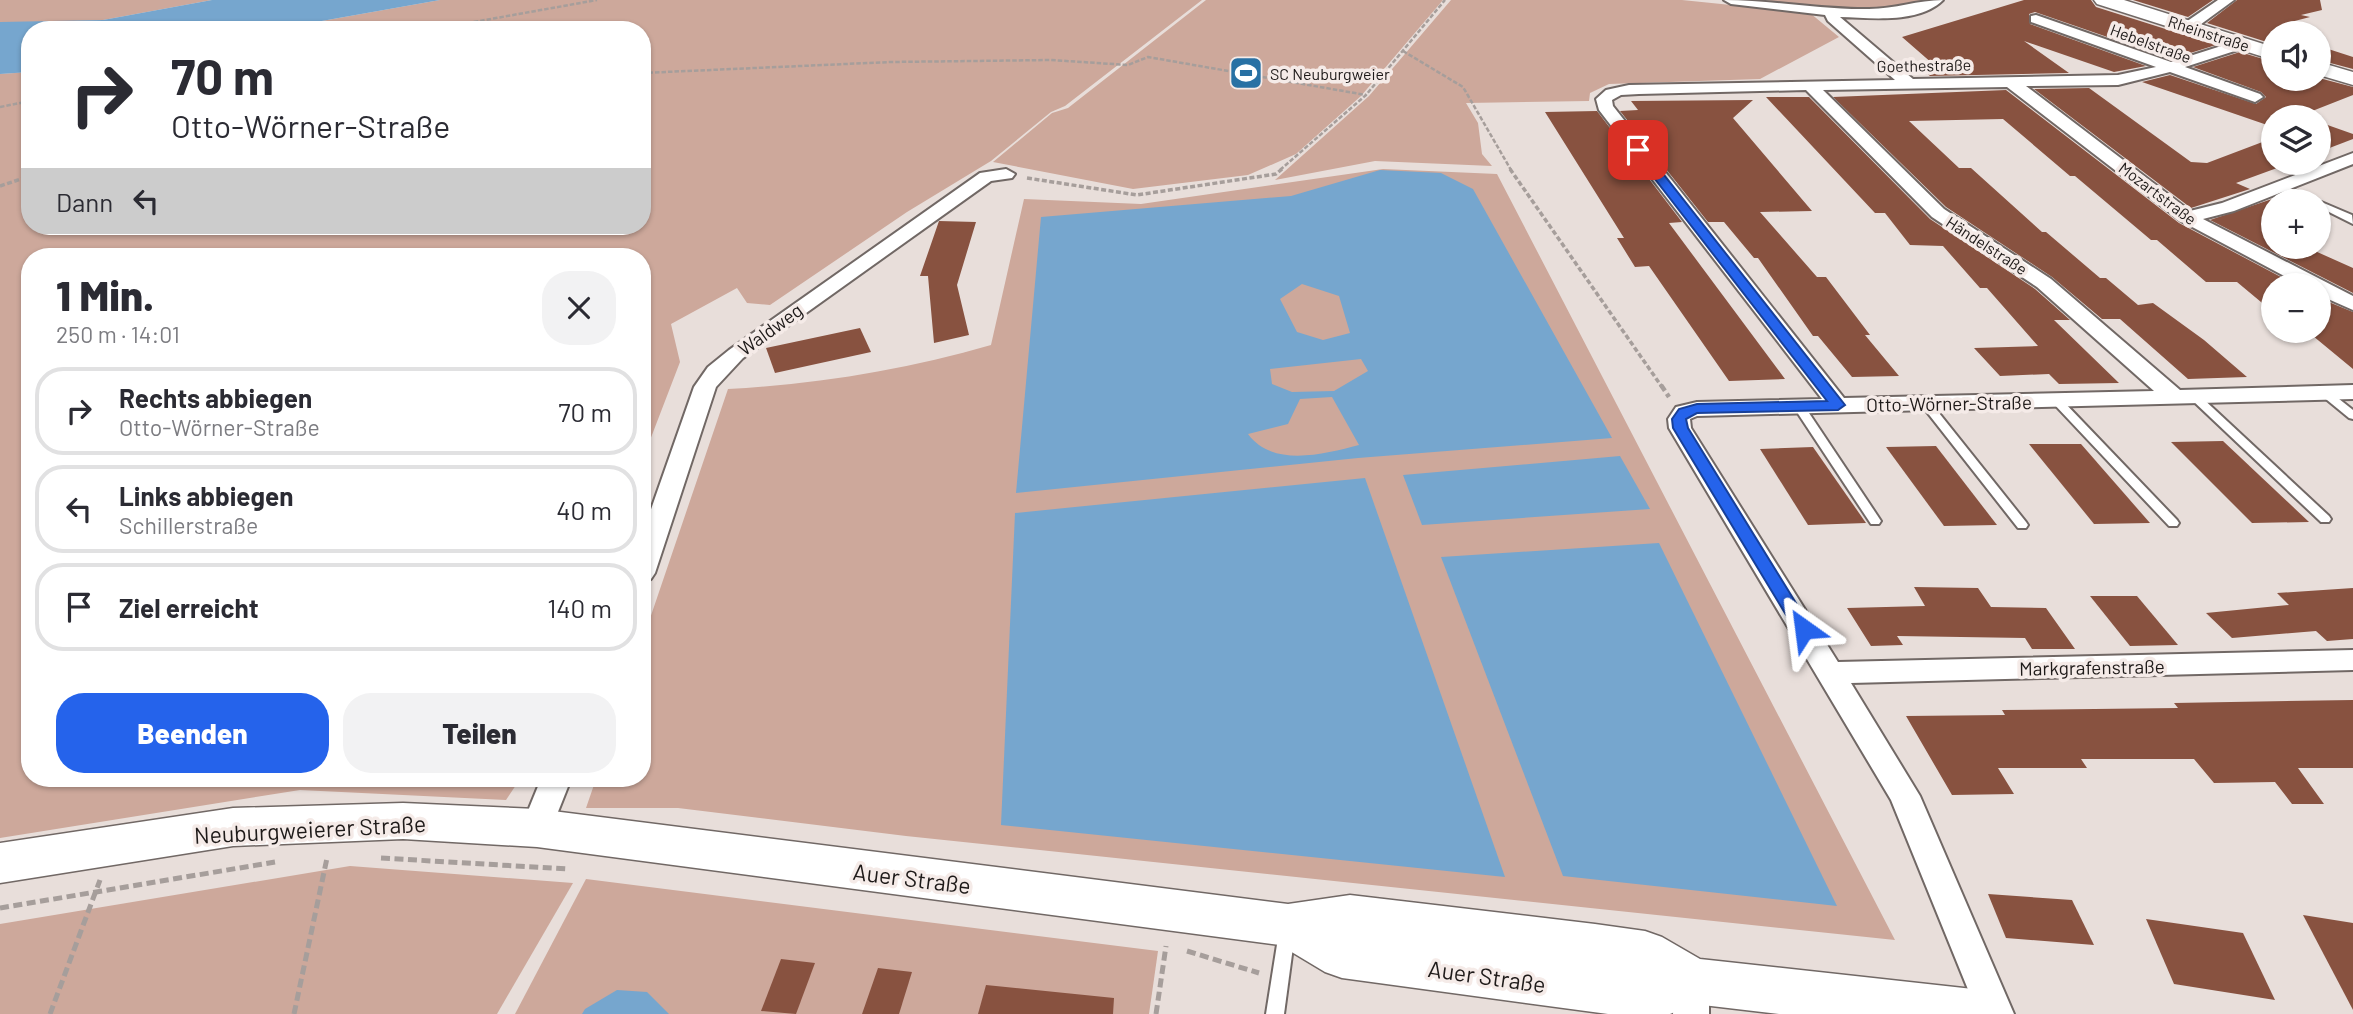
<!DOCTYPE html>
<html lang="de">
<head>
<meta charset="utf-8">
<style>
	body { margin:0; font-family:Barlow,sans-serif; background:#f2f2f3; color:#2b2b33; height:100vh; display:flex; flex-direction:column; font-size:26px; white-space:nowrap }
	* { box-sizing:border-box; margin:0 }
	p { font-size:23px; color:#7c7c81 }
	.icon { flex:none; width:38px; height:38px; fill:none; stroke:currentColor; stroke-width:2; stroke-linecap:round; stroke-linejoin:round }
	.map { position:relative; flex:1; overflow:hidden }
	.details { position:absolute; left:21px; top:248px; width:630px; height:539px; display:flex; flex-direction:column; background:#fff; border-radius:28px; box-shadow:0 2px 5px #0004 }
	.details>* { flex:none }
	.top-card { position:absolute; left:21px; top:21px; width:630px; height:214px; border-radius:28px; box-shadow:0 2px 5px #0004; background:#fff; color:#2b2b33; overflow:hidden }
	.buttons { position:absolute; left:2261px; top:21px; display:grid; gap:14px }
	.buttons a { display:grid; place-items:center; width:70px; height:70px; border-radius:50%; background:#fff; box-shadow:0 2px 5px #0004; font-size:35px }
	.pin { position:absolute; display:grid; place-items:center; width:60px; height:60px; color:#fff; margin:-30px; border-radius:14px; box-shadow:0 4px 10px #0006 }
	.me { position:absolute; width:77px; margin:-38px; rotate:329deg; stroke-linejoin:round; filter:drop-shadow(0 0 5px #0008) }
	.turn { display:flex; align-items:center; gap:24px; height:147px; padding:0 35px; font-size:32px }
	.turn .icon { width:91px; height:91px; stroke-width:2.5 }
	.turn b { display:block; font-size:49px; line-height:60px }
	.then { display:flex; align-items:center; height:66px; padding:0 35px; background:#0003; gap:14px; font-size:26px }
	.round { display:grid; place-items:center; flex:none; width:74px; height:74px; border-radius:28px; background:#f2f2f3 }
	.head { display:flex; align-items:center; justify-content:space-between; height:119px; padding:0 35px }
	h1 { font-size:42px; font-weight:800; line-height:52px }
	.action { display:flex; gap:14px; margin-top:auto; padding:14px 35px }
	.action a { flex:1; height:80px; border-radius:28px; background:#2563eb; color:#fff; font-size:28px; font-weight:800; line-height:80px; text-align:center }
	.action a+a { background:#f2f2f3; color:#2b2b33 }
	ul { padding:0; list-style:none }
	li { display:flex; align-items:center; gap:21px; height:88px; margin:0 14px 10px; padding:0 21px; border:4px solid #e1e1e2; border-radius:28px }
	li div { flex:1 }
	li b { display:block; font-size:26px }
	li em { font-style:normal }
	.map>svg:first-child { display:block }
	.green { fill:#cda89b }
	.water { fill:#76a6ce; fill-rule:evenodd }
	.building { fill:#885240 }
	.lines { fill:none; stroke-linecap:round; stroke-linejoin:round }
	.lane-casing { stroke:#716865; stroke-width:4 }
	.street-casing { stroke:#716865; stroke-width:4 }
	.secondary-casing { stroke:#716865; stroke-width:3 }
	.path-far3 { stroke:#a69e9b; stroke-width:2.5; stroke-dasharray:4.5 2; stroke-linecap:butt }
	.path-far2 { stroke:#a69e9b; stroke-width:3.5; stroke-dasharray:5 2.5; stroke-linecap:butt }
	.path-far1 { stroke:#a69e9b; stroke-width:4.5; stroke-dasharray:7 3.5; stroke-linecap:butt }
	.path { stroke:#a69e9b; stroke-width:5; stroke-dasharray:9 4.5; stroke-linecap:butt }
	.lane { fill:#fff; fill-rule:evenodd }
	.street { fill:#fff; fill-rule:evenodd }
	.secondary { fill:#fff; fill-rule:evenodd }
	.route { fill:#2563eb; stroke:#184099; stroke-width:2 }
	.labels { text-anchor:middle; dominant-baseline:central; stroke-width:7; stroke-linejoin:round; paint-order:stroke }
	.far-street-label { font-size:16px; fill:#1e1a19; stroke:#f5ebe8 }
	.far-poi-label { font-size:16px; fill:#1e1a19; stroke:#f5ebe8; text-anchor:start }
	.street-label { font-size:19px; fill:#1e1a19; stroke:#f5ebe8 }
	.near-street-label { font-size:23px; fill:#1e1a19; stroke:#f5ebe8 }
</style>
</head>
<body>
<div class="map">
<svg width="2353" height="1014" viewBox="0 0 2353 1014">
	<rect width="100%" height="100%" fill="#e8deda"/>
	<g class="green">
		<path d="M 0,0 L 212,0 L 103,20 L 14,23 L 0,22 Z"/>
		<path d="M 440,0 L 1202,0 L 1065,106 L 1051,112 L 991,161 L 907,212 L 770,305 L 747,303 L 737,288 L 671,324 L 680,362 L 642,461 L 642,257 L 30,257 L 30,779 L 520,779 L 506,800 L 300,790 L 0,838 L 0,74 L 30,72 L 30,226 L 642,226 L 642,30 L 271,30 Z"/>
		<path d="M 1206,0 L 1443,0 L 1361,96 L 1296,154 L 1248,175 L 1133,189 L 993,162 L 1052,113 L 1068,108 Z"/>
		<path d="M 1451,0 L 1682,0 L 1810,13 L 1839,37 L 1760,79 L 1609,84 L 1590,93 L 1589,101 L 1466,103 L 1478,123 L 1482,154 L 1492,166 L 1375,161 L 1275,180 L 1369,96 Z"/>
		<path d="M 1764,0 L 1923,0 C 1884,23 1808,5 1764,0 Z"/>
		<path d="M 1383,169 L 1497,174 L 1895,940 L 906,836 L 678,808 L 586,808 L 596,779 L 642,779 L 642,642 L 728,389 C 817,384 906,370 991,345 L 1024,199 L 1141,204 Z"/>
		<path d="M 350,866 L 573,883 L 497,1014 L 0,1014 L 0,924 Z"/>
		<path d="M 586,879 L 1158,951 L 1149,1014 L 515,1014 Z"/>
	</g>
	<g class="water">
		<path d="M 212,0 L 440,0 L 271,30 L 30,30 L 30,72 L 0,74 L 0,22 L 103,20 Z"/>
		<path d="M 1380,170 L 1441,173 L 1473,189 L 1612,438 L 1358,458 L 1016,493 L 1041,217 L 1291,196 ZM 1302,284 L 1339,296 L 1350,333 L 1323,340 L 1297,332 L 1280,299 ZM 1361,359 L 1368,371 L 1334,391 L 1292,392 L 1272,384 L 1270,369 ZM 1332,397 L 1359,445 C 1324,454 1273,468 1248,434 L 1288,424 L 1300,399 Z"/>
		<path d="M 1620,456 L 1650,509 L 1422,525 L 1403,475 Z"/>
		<path d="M 1365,478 L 1505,877 L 1001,825 L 1015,513 Z"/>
		<path d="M 1659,543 L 1837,906 L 1563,876 L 1441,557 Z"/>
		<path d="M 617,990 L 647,992 L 669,1014 L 582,1014 L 585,1009 Z"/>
	</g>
	<g class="building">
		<path d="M 2024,0 L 2091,0 L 2096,7 L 2216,45 L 2171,59 L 2035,12 L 2029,14 L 2030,24 L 2146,66 L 2114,72 L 2024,41 L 2069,73 L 1930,76 L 1916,64 L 1933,64 L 1902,37 Z"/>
		<path d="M 2133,0 L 2213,0 L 2188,17 Z"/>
		<path d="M 2237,0 L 2320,0 L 2322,10 L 2301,15 L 2310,17 L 2287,23 L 2305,28 L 2291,33 L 2273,33 L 2273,44 L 2207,23 Z"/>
		<path d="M 2319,46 L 2353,57 L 2353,69 L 2319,60 Z"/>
		<path d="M 2240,52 L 2273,62 L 2273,79 L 2319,78 L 2353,87 L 2353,95 L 2297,117 L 2273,117 L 2273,127 L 2142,82 L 2170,75 L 2256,104 L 2266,97 L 2261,92 L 2193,67 Z"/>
		<path d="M 2089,88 L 2191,162 L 2207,163 L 2273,138 L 2273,163 L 2291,163 L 2236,183 L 2250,189 L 2191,208 L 2034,89 Z"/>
		<path d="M 2006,90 L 2179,223 L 2296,285 L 2273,285 L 2273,312 L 2237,282 L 2206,282 L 2157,240 L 2151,240 L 2075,176 L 2070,176 L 2003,119 L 1909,121 L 1959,168 L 1971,168 L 2042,232 L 2046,232 L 2100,278 L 2106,278 L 2138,305 L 2153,303 L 2204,340 L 2247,377 L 2188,379 L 2120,319 L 2102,319 L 2052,277 L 1946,207 L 1833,97 Z"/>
		<path d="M 1766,97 L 1809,97 L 1930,219 L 2035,289 L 2070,320 L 2054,320 L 2119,383 L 2059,384 L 2049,374 L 2000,376 L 1974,348 L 2038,346 L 1987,288 L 1980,288 L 1943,246 L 1910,245 L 1885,213 L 1875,213 Z"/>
		<path d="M 1753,100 L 1733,118 L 1812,211 L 1760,212 L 1817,277 L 1826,277 L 1870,335 L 1865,335 L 1899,376 L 1852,377 L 1818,336 L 1813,336 L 1758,258 L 1754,258 L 1724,222 L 1708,222 L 1620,111 L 1638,110 L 1631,101 Z"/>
		<path d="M 1597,111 L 1682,222 L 1669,223 L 1785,379 L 1729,381 L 1649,266 L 1635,267 L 1617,238 L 1624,238 L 1545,112 Z"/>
		<path d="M 2319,122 L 2353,134 L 2353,139 L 2319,152 Z"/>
		<path d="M 2272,199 L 2278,201 L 2273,201 L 2273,247 L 2306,247 L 2353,268 L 2353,293 L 2210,220 Z"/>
		<path d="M 939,221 L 976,222 L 957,285 L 969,335 L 934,343 L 928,276 L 920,276 Z"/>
		<path d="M 2319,298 L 2353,312 L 2353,369 L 2307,331 L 2319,331 Z"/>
		<path d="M 860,328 L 871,352 L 775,373 L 766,348 Z"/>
		<path d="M 2223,441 L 2309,522 L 2252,523 L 2171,442 Z"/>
		<path d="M 2029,444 L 2081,444 L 2150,523 L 2094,524 Z"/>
		<path d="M 1936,446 L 1997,525 L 1944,526 L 1886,447 Z"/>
		<path d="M 1813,447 L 1866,523 L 1808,525 L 1760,449 Z"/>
		<path d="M 1914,587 L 1978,588 L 1991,607 L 2046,608 L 2075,649 L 2032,649 L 2025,638 L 1897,636 L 1903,645 L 1871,646 L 1847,608 L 1925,606 Z"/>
		<path d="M 2353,588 L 2353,639 L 2327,641 L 2316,631 L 2232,638 L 2206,613 L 2289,605 L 2277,593 Z"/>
		<path d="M 2090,596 L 2137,596 L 2178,645 L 2130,646 Z"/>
		<path d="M 2353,700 L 2353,768 L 2298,768 L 2324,804 L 2292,804 L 2275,782 L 2214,783 L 2194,759 L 2081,759 L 2087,768 L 1998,768 L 2014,794 L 1952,795 L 1906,716 L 2005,715 L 2002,710 L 2178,708 L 2174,703 Z"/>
		<path d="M 1988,894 L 2072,900 L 2094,945 L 2006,938 Z"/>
		<path d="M 2303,915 L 2353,923 L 2353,1010 Z"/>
		<path d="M 2146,919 L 2243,933 L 2275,1000 L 2174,984 Z"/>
		<path d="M 781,959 L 815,963 L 796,1014 L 761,1011 Z"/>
		<path d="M 878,968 L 912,972 L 899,1014 L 862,1014 Z"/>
		<path d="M 986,985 L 1114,998 L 1113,1014 L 978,1014 Z"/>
	</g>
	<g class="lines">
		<defs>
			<g id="lane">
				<path d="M 2280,184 L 2316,199 L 2317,201 L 2306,201 L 2277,189 L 2276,187 Z"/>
				<path d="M 2319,201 L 2352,215 L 2353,224 L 2319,207 Z"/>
				<path d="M 2325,390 L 2329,391 L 2353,410 L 2353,419 L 2349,418 L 2321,395 L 2319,393 L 2321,391 Z"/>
				<path d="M 2195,394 L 2199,395 L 2329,516 L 2331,519 L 2329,522 L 2321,522 L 2191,399 L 2189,397 Z"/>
				<path d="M 2057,398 L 2061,399 L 2177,520 L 2179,523 L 2177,526 L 2169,526 L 2053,403 L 2051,401 Z"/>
				<path d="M 1927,402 L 1931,403 L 2026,522 L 2028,525 L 2026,528 L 2018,528 L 1923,407 L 1921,405 Z"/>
				<path d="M 1799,403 L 1803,404 L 1881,521 L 1879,524 L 1871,524 L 1793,406 Z"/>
				<path d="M 1287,925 L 1293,927 L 1295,932 L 1284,1014 L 1266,1014 L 1279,932 L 1281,927 Z"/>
			</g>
			<g id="street">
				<path d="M 1724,0 C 1773,0 1821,10 1869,9 C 1895,9 1918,0 1943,0 C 1919,24 1871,18 1840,17 L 1913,79 L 2118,75 L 2156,67 L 2031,22 L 2031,16 L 2036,15 L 2171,62 L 2237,41 L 2247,41 L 2249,44 L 2247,47 L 2185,67 L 2260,94 L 2263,97 L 2255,102 L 2170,72 L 2118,85 L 2026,86 L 2190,211 L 2222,203 L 2353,153 L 2353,164 L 2234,211 L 2203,219 L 2353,296 L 2353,310 L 2319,295 L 2319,285 L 2301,285 L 2181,221 L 2007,87 L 1823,90 L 1944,209 L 2051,279 L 2180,390 L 2353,385 L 2353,399 L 1697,416 L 1690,419 L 1691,428 L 1838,662 L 2353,650 L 2353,670 L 1851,683 L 1920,796 L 2014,1014 L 1978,1014 L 1891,800 L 1669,428 L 1668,419 L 1676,407 L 1697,402 L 1822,399 L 1599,110 L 1596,99 L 1606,90 L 1629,85 L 1895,80 L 1828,21 L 1825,15 L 1731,4 ZM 1806,90 L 1932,217 L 2037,287 L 2154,391 L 1844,398 L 1613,106 L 1612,100 L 1621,95 L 1639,94 Z"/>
				<path d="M 2218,0 L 2234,0 L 2193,30 L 2183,30 L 2183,24 Z"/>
				<path d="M 1006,169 L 1015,174 L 1012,178 L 991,181 L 743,358 L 716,387 L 655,573 L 651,579 L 642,582 L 642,535 L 694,387 L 708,367 L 729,350 L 980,173 Z"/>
				<path d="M 541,779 L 571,779 L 548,837 L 537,841 L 526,837 L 521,828 Z"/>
				<path d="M 1692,965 L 1704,970 L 1709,981 L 1709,1014 L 1673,1014 L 1675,981 L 1680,970 Z"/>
			</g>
			<g id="secondary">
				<path d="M 2094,0 L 2124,0 L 2273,47 L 2273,60 L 2097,4 Z"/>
				<path d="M 2319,62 L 2353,72 L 2353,85 L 2319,75 Z"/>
				<path d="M 403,803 L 537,809 L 1288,904 L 1350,895 L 1595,924 L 1645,931 L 1662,937 L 1700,959 L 1982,990 L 2000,997 L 2007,1014 L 1779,1014 L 1694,1004 L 1670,1014 L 1608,1014 L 1342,978 L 1325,972 L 1280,945 L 537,847 L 403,839 L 233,846 L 0,883 L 0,843 L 233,808 Z"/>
			</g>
		</defs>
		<use href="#lane" class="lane-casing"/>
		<use href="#street" class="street-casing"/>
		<use href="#secondary" class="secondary-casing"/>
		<g class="path-far3">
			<path d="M 429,30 L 597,0"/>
			<path d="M 1403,51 L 1463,87 L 1511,170"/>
			<path d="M 642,73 L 891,62 L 1051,60 L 1128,65 L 1148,57 L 1366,95"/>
			<path d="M 0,107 L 30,101"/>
			<path d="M 1280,170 L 1366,95 L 1445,0"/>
		</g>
		<g class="path-far2">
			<path d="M 1510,169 L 1662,387"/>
			<path d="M 1027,178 L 1137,195 L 1276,174 L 1282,169"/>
			<path d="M 0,186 L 30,176"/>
		</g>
		<path class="path-far1" d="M 1661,385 L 1669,397"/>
		<g class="path">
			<path d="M 381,858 L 568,869"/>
			<path d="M 0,908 L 275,862"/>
			<path d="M 1187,951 L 1259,973"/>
			<path d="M 50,1014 L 100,880"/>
			<path d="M 294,1014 L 327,858"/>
			<path d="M 1156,1014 L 1166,946"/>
		</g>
		<use href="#lane" class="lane"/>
		<use href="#street" class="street"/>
		<use href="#secondary" class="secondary"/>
	</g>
	<path class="route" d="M 1638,146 L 1642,147 L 1845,405 L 1838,410 L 1697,413 L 1686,419 L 1688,428 L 1812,629 L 1810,633 L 1797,633 L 1673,428 L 1672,419 L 1679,409 L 1697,404 L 1827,401 L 1634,152 L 1634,147 Z"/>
	<defs>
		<symbol id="stadium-square" viewBox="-11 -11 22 22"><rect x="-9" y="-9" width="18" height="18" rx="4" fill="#2871a4" stroke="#f5ebe8"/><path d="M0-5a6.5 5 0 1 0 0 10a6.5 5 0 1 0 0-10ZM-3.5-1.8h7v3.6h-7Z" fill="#fff"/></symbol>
	</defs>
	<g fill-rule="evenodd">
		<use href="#stadium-square" x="1227" y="54" width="38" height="38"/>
	</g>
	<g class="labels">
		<g class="far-street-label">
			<text transform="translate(2209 33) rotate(18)">Rheinstraße</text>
			<text transform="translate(2151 43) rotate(20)">Hebelstraße</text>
			<text transform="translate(1924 65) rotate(-1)">Goethestraße</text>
			<text transform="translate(2158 193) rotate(37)">Mozartstraße</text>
			<text transform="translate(1987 245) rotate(33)">Händelstraße</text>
		</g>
		<g class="far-poi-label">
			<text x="1270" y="73">SC Neuburgweier</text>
		</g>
		<g class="street-label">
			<text transform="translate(770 329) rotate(-36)">Waldweg</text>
			<text transform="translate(1949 403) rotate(-1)">Otto-Wörner-Straße</text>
			<text transform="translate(2092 667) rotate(-1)">Markgrafenstraße</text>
		</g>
		<g class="near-street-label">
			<text transform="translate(310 829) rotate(-3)">Neuburgweierer Straße</text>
			<text transform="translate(912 878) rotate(7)">Auer Straße</text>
			<text transform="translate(1487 976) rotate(8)">Auer Straße</text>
		</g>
	</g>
</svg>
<div class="buttons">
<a><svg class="icon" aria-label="sound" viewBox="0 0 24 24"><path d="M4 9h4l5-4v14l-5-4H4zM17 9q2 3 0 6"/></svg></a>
<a><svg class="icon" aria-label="layers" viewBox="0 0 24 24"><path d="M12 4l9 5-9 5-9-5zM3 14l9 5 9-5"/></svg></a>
<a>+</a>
<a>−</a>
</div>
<div class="pin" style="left:1638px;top:150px;background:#d93025"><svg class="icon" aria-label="arrive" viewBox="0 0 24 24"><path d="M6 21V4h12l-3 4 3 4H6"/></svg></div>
<svg class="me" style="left:1804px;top:629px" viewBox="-20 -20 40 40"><path d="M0-17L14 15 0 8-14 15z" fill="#2563eb" stroke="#fff" stroke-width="4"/></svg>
<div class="top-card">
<div class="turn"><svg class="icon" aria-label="right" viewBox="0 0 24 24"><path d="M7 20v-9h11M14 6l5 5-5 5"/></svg><div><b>70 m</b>Otto-Wörner-Straße</div></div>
<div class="then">Dann<svg class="icon" aria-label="left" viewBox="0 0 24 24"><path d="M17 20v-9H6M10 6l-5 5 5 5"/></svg></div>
</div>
<section class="details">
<div class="head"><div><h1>1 Min.</h1><p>250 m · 14:01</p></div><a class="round"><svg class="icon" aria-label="close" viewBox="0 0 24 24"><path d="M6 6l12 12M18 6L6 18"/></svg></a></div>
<ul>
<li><svg class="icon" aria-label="right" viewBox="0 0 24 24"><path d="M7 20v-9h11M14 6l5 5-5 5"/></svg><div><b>Rechts abbiegen</b><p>Otto-Wörner-Straße</p></div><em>70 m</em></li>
<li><svg class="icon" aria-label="left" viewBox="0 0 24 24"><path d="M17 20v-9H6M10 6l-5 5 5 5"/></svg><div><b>Links abbiegen</b><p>Schillerstraße</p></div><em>40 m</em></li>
<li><svg class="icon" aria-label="arrive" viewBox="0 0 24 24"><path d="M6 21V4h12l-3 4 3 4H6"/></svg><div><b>Ziel erreicht</b></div><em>140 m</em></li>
</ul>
<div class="action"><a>Beenden</a><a>Teilen</a></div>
</section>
</div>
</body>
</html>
